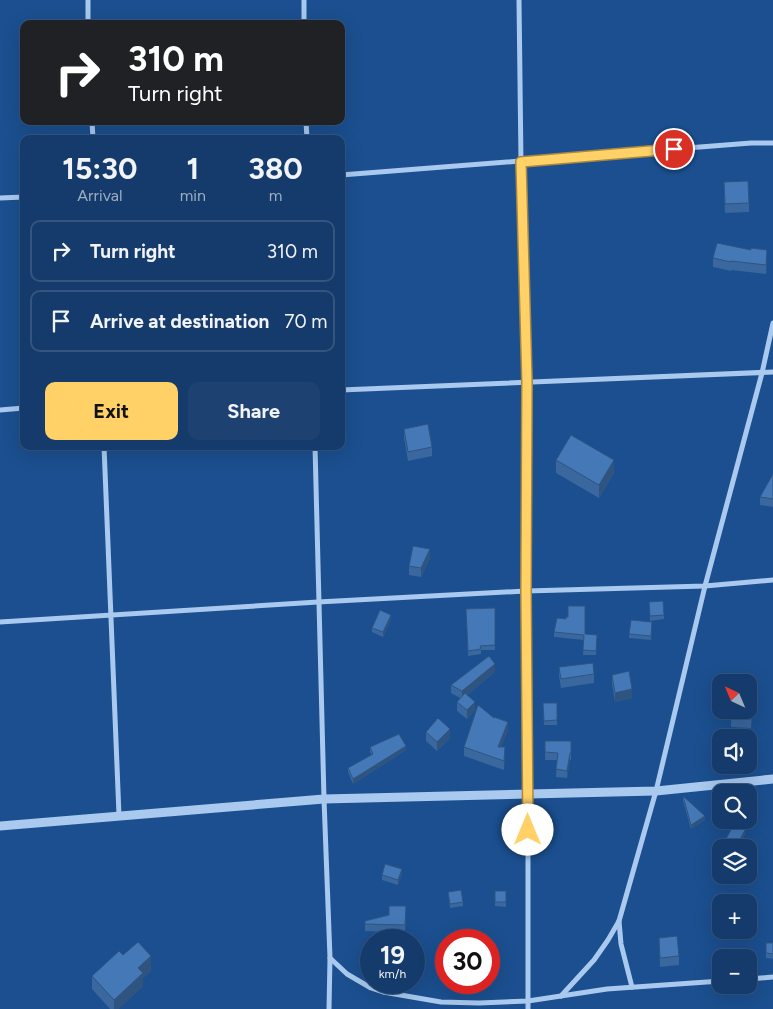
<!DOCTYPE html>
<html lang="en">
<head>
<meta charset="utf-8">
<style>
	body { margin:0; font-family:Figtree,sans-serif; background:#1d4271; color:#f1f3f6; height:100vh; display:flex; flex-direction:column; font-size:19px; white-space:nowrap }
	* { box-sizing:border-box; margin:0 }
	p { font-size:16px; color:#9dadc1 }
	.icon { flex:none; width:28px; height:28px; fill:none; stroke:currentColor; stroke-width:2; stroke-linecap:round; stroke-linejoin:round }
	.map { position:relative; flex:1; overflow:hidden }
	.drawer { position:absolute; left:20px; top:135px; width:325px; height:315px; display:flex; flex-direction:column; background:#143b6b; border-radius:10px; box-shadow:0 5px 20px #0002,0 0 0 1px #33557e }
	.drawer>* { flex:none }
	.banner { position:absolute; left:20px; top:20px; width:325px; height:105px; border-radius:10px; box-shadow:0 5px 20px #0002,0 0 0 1px #33557e; background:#202124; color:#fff; overflow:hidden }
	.needle { width:32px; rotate:316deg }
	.controls { position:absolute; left:712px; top:674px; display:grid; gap:10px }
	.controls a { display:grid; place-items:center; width:45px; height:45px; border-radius:10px; background:#143b6b; box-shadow:0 5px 20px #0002,0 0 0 1px #33557e; font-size:25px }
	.speed { position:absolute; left:360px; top:929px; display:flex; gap:10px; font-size:25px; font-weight:700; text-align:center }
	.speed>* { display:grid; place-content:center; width:65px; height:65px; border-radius:50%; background:#143b6b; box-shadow:0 5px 20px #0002,0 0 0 1px #33557e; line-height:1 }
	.speed small { font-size:12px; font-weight:400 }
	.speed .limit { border:8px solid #d22; background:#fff; color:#111 }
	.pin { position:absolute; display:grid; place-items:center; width:42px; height:42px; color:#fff; margin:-21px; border:2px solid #fff; border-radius:50%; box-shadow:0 1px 5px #0007 }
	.me { position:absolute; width:55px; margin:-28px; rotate:0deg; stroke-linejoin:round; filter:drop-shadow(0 0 4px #0008) }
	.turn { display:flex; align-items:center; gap:18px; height:105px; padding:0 25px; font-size:22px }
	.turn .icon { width:65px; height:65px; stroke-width:2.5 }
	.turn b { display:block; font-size:35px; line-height:42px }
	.eta { display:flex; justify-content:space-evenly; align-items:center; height:85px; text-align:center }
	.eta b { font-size:30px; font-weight:700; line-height:35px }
	.button { display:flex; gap:10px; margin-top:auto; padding:10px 25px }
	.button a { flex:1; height:58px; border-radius:10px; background:#ffd166; color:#111; font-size:20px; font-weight:700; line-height:58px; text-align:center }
	.button a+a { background:#1d4271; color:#f1f3f6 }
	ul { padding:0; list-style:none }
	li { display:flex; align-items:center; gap:15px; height:62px; margin:0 10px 8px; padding:0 15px; border:2px solid #33557e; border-radius:10px }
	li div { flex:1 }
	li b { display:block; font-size:19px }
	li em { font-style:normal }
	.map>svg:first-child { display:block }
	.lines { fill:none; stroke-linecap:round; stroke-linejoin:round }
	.minor { stroke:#a9c9ee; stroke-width:5 }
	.tertiary { stroke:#a9c9ee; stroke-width:9 }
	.wall { fill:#3a679d }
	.shaded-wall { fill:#305480 }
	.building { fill:#4478b7; stroke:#305480 }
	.route-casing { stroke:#a68842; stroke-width:12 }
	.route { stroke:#ffd166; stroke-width:9 }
</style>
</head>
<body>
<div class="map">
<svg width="773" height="1009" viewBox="0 0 773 1009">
	<rect width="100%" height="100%" fill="#1b4f8f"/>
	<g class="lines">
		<g class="minor">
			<path d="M 88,0 L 88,24"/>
			<path d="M 304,0 L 304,24"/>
			<path d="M 519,0 L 521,162 L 527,382 L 526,591 L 528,794 L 528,1009"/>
			<path d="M 92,121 L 93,139"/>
			<path d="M 306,121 L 307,139"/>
			<path d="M 341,175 L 751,143 L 773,143"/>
			<path d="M 0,198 L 24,197"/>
			<path d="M 341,390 L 773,372"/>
			<path d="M 0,410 L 24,408"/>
			<path d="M 104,446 L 119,815"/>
			<path d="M 315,446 L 324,799 L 330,958 L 329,1009"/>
			<path d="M 0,622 L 318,602 L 526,591 L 705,586 L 773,580"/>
			<path d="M 619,921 L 621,944 L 632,987"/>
			<path d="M 330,958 L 347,974 L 371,988 L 383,992 L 441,1002 L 479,1003 L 528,1001 L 607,989 L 721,981"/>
			<path d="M 749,979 L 773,977"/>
			<path d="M 561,996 L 594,960 L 608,940 L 619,921 L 656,791 L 705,586 L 762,373 L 773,323"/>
		</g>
		<path class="tertiary" d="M 0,826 L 324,799 L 656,791 L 773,779"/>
	</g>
	<g class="wall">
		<path d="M 724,182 L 749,203 L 749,212 L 725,213 Z"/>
		<path d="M 713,258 L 767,259 L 766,274 L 731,270 L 731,271 L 713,267 Z"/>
		<path d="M 404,429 L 432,447 L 432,456 L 408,461 L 404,438 Z"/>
		<path d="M 556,460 L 614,473 L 599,498 L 556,473 Z"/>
		<path d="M 773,474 L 773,507 L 760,505 L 760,497 Z"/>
		<path d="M 430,558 L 421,577 L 409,575 L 409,566 Z"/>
		<path d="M 649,602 L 664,615 L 664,619 L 650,621 Z"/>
		<path d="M 495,608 L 495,650 L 481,650 L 481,654 L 468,656 L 466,609 Z"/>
		<path d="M 391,619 L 383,637 L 372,632 L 372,628 Z"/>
		<path d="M 566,619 L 585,634 L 597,635 L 596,655 L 583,655 L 584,640 L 554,637 L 554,632 Z"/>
		<path d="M 652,627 L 651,640 L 629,638 L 629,634 Z"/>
		<path d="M 559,667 L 594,674 L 594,683 L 561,688 L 559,676 Z"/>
		<path d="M 495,672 L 467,695 L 475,710 L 467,719 L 457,711 L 457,702 L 460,698 L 451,693 L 451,685 Z"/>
		<path d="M 612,675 L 632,698 L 615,702 L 612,684 Z"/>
		<path d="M 753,700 L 751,728 L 731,727 L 731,718 Z"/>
		<path d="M 543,703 L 557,703 L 557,725 L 544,725 Z"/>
		<path d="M 508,730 L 501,747 L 505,747 L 504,770 L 464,756 L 464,747 Z"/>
		<path d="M 426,732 L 450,738 L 437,751 L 426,741 Z"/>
		<path d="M 545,741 L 571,741 L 571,760 L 570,760 L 567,778 L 556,777 L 557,760 L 545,760 Z"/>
		<path d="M 370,747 L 406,750 L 353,784 L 348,772 L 348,768 L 372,755 L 370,752 Z"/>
		<path d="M 683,796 L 705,820 L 691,829 L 683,801 Z"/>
		<path d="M 745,834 L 738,848 L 733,848 L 726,844 L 726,839 Z"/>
		<path d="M 402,874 L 398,885 L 382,880 L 382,875 Z"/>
		<path d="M 495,891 L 506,891 L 506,907 L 495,906 Z"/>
		<path d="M 448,892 L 463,902 L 463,906 L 450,908 Z"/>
		<path d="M 406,914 L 405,933 L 365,931 L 365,921 L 389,915 Z"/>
		<path d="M 659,938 L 679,956 L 679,965 L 660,967 Z"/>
		<path d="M 773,943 L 773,959 L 766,958 L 766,953 Z"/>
		<path d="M 123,955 L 151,970 L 143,978 L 143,986 L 118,1009 L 110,1009 L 92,989 L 92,976 Z"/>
	</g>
	<g class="shaded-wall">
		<path d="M 767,250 L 767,259 L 766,274 L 766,265 Z"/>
		<path d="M 614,460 L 614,473 L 599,498 L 599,485 Z"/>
		<path d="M 430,549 L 430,558 L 421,577 L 421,568 Z"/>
		<path d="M 391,615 L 391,619 L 383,637 L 383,632 Z"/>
		<path d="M 495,664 L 495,672 L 462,699 L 462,691 Z"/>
		<path d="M 632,689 L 632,698 L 615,702 L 615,693 Z"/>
		<path d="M 475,702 L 475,710 L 467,719 L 467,710 Z"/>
		<path d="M 508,722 L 508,730 L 498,756 L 498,747 Z"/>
		<path d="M 450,729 L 450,738 L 437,751 L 437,742 Z"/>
		<path d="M 406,746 L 406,750 L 353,784 L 353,779 Z"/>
		<path d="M 570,753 L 570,760 L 567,778 L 567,771 Z"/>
		<path d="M 705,816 L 705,820 L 691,829 L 691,825 Z"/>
		<path d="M 745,830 L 745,834 L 738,848 L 737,848 L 737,845 Z"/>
		<path d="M 402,869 L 402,874 L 398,885 L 398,880 Z"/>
		<path d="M 151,956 L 151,970 L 143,978 L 143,986 L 118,1009 L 114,1009 L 114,1000 L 138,968 Z"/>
	</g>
	<g class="building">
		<path d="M 748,181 L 749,203 L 725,204 L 724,182 Z"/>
		<path d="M 717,243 L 751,250 L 751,248 L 767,250 L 766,265 L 731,261 L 731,262 L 713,258 Z"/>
		<path d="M 428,424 L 432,447 L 408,452 L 404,429 Z"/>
		<path d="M 571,435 L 614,460 L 599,485 L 556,460 Z"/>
		<path d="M 773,474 L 773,499 L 760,497 Z"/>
		<path d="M 413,546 L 430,549 L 421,568 L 409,566 Z"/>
		<path d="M 663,601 L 664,615 L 650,616 L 649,602 Z"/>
		<path d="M 568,606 L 585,606 L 585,634 L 597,635 L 596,651 L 583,650 L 584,635 L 554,632 L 557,618 L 566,619 L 566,617 L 568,617 Z"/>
		<path d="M 495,608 L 495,645 L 480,646 L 481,649 L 468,651 L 466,609 Z"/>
		<path d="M 380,610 L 391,615 L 383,632 L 372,628 Z"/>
		<path d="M 631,620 L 652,622 L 651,636 L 629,634 Z"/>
		<path d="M 489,656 L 495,664 L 462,691 L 451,685 Z"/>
		<path d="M 593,663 L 594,674 L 561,679 L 559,667 Z"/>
		<path d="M 629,671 L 632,689 L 615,693 L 612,675 Z"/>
		<path d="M 749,691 L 753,691 L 751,719 L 731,718 L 731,710 L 749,710 Z"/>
		<path d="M 465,693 L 475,702 L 467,710 L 457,702 Z"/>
		<path d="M 543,703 L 557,703 L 557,720 L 544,721 Z"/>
		<path d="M 478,705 L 494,718 L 494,717 L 508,722 L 498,747 L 505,747 L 504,761 L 464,747 Z"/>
		<path d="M 438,718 L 450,729 L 437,742 L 426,732 Z"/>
		<path d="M 399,734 L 406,746 L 353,779 L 348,768 L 373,754 L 370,747 Z"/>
		<path d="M 545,741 L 571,741 L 571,753 L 570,753 L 567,771 L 556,769 L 558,753 L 545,752 Z"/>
		<path d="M 683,796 L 705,816 L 691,825 Z"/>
		<path d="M 734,824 L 745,830 L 737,845 L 726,839 Z"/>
		<path d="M 385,864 L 402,869 L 398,880 L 382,875 Z"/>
		<path d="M 461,890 L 463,902 L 450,904 L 448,892 Z"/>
		<rect x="495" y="891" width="11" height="11"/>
		<path d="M 389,906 L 406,906 L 405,925 L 365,924 L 365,921 L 389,915 Z"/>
		<path d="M 677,936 L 679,956 L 660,958 L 659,938 Z"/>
		<path d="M 138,942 L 151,956 L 138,968 L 143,973 L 114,1000 L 92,976 L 119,951 L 123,955 Z"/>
		<path d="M 766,943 L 773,943 L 773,954 L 766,953 Z"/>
	</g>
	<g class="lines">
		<defs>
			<path id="route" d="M 528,830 L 526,592 L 527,382 L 521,162 L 674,149"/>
		</defs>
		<use href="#route" class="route-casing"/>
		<use href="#route" class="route"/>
	</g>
</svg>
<div class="controls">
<a><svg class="needle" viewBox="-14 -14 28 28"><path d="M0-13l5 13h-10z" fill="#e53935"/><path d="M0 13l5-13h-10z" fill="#9dadc1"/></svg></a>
<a><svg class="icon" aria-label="sound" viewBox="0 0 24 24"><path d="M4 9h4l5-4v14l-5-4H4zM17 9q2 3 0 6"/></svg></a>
<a><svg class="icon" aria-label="search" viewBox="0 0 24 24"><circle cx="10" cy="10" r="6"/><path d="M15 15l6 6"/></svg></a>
<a><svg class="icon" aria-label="layers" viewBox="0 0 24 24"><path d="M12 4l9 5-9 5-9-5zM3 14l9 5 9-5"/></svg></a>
<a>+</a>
<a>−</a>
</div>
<div class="speed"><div>19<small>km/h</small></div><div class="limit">30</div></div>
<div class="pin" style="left:674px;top:149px;background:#d93025"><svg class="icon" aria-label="arrive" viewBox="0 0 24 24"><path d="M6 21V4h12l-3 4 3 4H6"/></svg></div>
<svg class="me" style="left:528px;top:830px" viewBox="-20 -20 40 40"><circle r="19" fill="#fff"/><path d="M0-13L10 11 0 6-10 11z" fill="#ffd166"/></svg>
<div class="banner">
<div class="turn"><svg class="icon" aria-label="right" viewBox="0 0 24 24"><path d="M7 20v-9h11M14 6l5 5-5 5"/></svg><div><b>310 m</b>Turn right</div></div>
</div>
<section class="drawer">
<div class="eta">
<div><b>15:30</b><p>Arrival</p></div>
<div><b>1</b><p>min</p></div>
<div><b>380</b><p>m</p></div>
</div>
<ul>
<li><svg class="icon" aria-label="right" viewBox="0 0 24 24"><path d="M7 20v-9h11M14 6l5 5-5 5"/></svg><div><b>Turn right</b></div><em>310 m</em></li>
<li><svg class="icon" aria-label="arrive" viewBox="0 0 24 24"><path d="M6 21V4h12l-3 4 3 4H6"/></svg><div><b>Arrive at destination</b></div><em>70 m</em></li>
</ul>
<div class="button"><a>Exit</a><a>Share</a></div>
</section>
</div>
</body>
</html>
